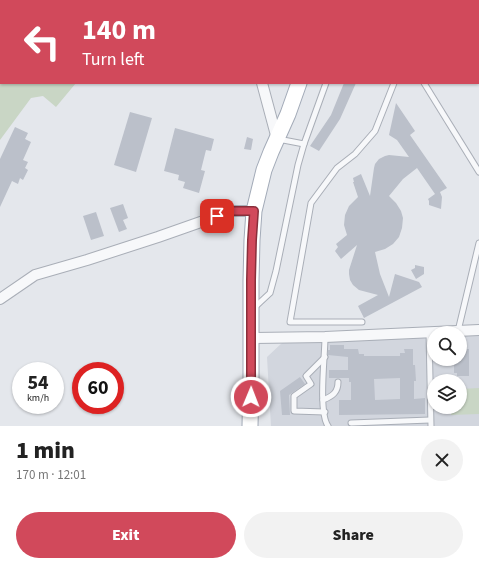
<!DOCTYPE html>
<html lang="en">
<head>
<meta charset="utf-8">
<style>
	body { margin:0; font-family:"Source Sans 3",sans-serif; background:#f2f2f2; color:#222; height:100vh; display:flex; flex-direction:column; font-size:15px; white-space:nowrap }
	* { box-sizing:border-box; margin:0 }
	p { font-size:13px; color:#767676 }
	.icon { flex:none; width:22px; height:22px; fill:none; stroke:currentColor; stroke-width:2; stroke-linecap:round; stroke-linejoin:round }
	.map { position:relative; height:426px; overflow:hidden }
	.drawer { display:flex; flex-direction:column; background:#fff; flex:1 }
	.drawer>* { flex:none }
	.top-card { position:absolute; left:0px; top:0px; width:479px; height:84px; box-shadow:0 1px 3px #0004; background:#d1495b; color:#fff; overflow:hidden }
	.buttons { position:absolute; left:427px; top:326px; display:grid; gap:8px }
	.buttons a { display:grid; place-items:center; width:40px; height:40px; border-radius:50%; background:#fff; box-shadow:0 1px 3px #0004; font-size:20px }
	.speed { position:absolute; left:12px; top:362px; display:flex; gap:8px; font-size:20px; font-weight:700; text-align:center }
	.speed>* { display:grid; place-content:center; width:52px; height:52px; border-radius:50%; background:#fff; box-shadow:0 1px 3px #0004; line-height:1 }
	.speed small { font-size:10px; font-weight:400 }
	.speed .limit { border:6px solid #d22; background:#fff; color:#111 }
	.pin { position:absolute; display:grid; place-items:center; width:34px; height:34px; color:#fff; margin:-17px; border-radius:8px; box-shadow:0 2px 6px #0006 }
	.me { position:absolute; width:44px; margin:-22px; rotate:1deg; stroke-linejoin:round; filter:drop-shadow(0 0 3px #0008) }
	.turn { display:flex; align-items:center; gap:14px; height:84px; padding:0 16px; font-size:18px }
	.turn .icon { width:52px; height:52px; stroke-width:2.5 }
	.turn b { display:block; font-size:28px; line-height:34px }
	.round { display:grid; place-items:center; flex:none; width:42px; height:42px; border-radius:21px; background:#f2f2f2 }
	.overview { display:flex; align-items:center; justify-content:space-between; height:68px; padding:0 16px }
	h1 { font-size:24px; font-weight:800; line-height:30px }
	.button { display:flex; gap:8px; margin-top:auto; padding:8px 16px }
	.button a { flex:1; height:46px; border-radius:24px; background:#d1495b; color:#fff; font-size:16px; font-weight:800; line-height:46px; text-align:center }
	.button a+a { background:#f2f2f2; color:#222 }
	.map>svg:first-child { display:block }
	.built { fill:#d2d6de; fill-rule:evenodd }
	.green { fill:#c9d6c5 }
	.building { fill:#bbc0ca; fill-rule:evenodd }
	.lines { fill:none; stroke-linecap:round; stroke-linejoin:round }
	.lane-casing { stroke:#a9aeb7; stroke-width:7 }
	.street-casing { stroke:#a9aeb7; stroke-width:12 }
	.primary-casing { stroke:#a3abb8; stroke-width:17 }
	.lane { stroke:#f7f8fa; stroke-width:5 }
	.street { stroke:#f7f8fa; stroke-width:10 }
	.primary { stroke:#fff; stroke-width:15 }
	.route-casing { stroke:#882f3b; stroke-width:10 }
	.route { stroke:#d1495b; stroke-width:7 }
</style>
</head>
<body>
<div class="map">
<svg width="479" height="426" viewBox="0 0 479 426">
	<rect width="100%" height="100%" fill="#e4e7ec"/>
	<path class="built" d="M 479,335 L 479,426 L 271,426 L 267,357 L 282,343 L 434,337 L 434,359 L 460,359 L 460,336 ZM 434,381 L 460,381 L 460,407 L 434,407 Z"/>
	<g class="green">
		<path d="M 0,0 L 64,0 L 64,1 L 1,1 L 1,83 L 76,83 L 56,107 L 43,96 L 31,98 L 0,140 Z"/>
		<path d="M 479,388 L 479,414 L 451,415 L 451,407 L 460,407 L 460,389 Z"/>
	</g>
	<g class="building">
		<path d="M 344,83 L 356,83 L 340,119 L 319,151 L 310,146 L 331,115 Z"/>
		<path d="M 396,103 L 415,131 L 410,135 L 447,188 L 440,192 L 442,197 L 441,209 L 429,205 L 429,201 L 428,199 L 435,194 L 417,168 L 403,179 L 389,196 L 396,203 L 401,211 L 403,218 L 402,228 L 399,237 L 393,244 L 385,249 L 375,252 L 380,274 L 389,297 L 395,274 L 419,282 L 422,287 L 364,318 L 358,306 L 378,295 L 359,290 L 353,285 L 350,280 L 349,274 L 349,270 L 357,245 L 341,259 L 335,251 L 338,247 L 336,244 L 347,235 L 344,225 L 345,215 L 349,206 L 358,197 L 353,182 L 354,182 L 353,178 L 361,174 L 370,196 L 374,168 L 375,164 L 379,159 L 385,156 L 389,155 L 409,157 L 397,140 L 389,135 Z"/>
		<path d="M 130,112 L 152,118 L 136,172 L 114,165 Z"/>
		<path d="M 15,127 L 28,133 L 25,139 L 31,142 L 23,160 L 28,162 L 25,168 L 28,170 L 23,180 L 20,178 L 18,184 L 12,181 L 0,207 L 0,159 Z"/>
		<path d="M 175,128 L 214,139 L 211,151 L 206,150 L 201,170 L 205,171 L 199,193 L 183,188 L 185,182 L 178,180 L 179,175 L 164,171 Z"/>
		<path d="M 247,137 L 253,139 L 251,150 L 244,149 Z"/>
		<path d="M 123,204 L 128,218 L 123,220 L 127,229 L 119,232 L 110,208 Z"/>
		<path d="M 96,212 L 104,236 L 91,240 L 83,216 Z"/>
		<path d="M 415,265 L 424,267 L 424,274 L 416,279 L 411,270 L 415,268 Z"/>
		<path d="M 330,345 L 344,345 L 344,349 L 358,349 L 359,354 L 364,354 L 364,356 L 400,356 L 400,353 L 405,353 L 404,349 L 413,349 L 413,365 L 415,365 L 416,381 L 414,381 L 414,399 L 425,398 L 425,414 L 339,415 L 339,400 L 351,400 L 351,382 L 349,382 L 349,378 L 329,378 L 329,370 L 348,370 L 348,357 L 328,355 L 328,350 L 330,350 ZM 400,378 L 400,399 L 375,400 L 374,379 Z"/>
		<path d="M 460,349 L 469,349 L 469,376 L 457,376 L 457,373 L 454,373 L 454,359 L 460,359 Z"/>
		<path d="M 300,377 L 305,384 L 289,395 L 290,415 L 282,415 L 280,391 Z"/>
	</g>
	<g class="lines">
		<defs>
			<g id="lane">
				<path d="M 424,83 L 479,172"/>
				<path d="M 278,139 L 304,144 L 326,83"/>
				<path d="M 255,307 L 270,293 L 276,271 L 298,165 L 304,144"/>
				<path d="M 362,322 L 290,322 L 311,203 L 337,168 L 355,154 L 375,131 L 394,83"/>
				<path d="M 458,331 L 479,243"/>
				<path d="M 429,332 L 431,426"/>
				<path d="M 325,337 C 325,356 318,412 328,426"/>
				<path d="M 325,357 L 306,376 L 311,384 L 294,396 L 294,411 L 325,412"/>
				<path d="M 323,400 C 333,396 338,392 338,382"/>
				<path d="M 351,423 L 430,420"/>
			</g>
			<g id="street">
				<path d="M 342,0 L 344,1"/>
				<path d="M 242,1 L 242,0"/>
				<path d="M 478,21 L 479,21"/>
				<path d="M 262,83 L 277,139"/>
				<path d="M 0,299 L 35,275 L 87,260 L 158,237 L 232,211 L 254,211"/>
				<path d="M 250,338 L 325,337 L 479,330"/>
			</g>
			<g id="primary">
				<path d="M 323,1 L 324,0"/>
				<path d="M 250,426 L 251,382 L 251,281 L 252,240 L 254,211 L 264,170 L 271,152 L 288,114 L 299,83"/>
			</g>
		</defs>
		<use href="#lane" class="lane-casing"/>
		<use href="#street" class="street-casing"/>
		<use href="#primary" class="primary-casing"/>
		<use href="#lane" class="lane"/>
		<use href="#street" class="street"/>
		<use href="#primary" class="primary"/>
	</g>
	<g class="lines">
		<defs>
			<path id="route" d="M 217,216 L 232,211 L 254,211 L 252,240 L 251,280 L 251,397"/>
		</defs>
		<use href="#route" class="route-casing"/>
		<use href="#route" class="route"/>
	</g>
</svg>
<div class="buttons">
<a><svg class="icon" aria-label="search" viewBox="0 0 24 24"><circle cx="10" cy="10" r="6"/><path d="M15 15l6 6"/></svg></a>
<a><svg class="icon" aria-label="layers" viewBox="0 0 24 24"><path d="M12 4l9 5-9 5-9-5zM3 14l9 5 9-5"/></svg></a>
</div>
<div class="speed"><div>54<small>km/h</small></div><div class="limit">60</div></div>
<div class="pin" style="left:217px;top:216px;background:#d93025"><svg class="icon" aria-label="arrive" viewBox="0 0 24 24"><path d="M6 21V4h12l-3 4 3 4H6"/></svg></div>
<svg class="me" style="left:251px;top:397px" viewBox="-20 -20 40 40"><circle r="17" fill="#d1495b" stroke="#fff" stroke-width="3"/><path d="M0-11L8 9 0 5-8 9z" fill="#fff"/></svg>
<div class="top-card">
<div class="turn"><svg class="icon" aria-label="left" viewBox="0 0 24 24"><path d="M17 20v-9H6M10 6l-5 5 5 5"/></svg><div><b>140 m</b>Turn left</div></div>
</div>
</div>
<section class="drawer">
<div class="overview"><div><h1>1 min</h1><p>170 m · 12:01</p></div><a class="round"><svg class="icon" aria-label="close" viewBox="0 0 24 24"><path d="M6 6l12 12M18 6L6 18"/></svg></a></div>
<div class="button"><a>Exit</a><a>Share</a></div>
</section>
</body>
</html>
